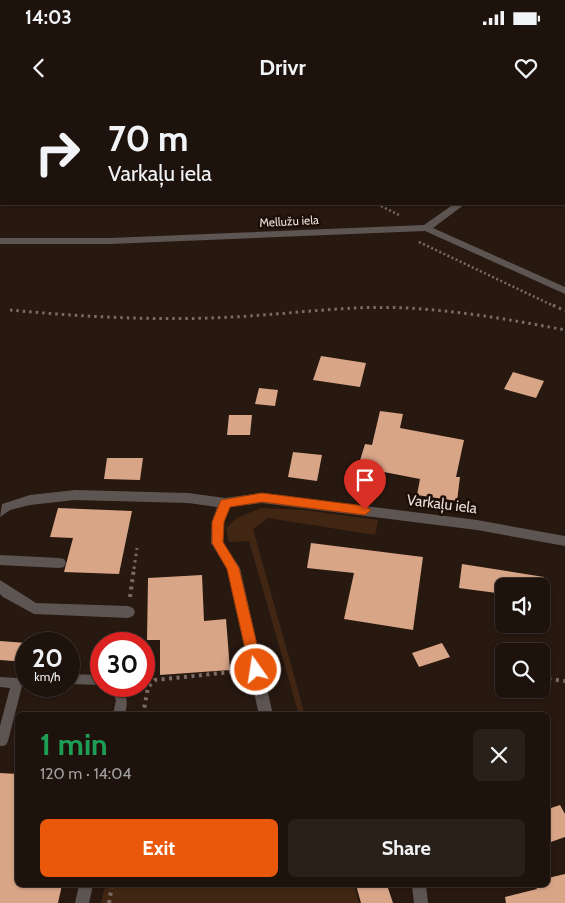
<!DOCTYPE html>
<html lang="en">
<head>
<meta charset="utf-8">
<style>
	body { margin:0; font-family:Cabin,sans-serif; background:#2a201a; color:#f1f3f6; height:100vh; display:flex; flex-direction:column; font-size:19px; white-space:nowrap }
	* { box-sizing:border-box; margin:0 }
	p { font-size:16px; color:#a09e9d }
	.icon { flex:none; width:28px; height:28px; fill:none; stroke:currentColor; stroke-width:2; stroke-linecap:round; stroke-linejoin:round }
	.map { position:relative; flex:1; overflow:hidden }
	.details { position:absolute; left:15px; top:612px; width:535px; height:175px; display:flex; flex-direction:column; background:#1d120c; border-radius:8px; box-shadow:0 1px 4px #0004,0 0 0 1px #3b322d }
	.details>* { flex:none }
	.hud { position:absolute; left:0px; top:0px; width:565px; height:105px; box-shadow:0 1px 4px #0004,0 0 0 1px #3b322d; background:#1d120c; color:#f1f3f6; overflow:hidden }
	.fabs { position:absolute; left:495px; top:478px; display:grid; gap:10px }
	.fabs a { display:grid; place-items:center; width:55px; height:55px; border-radius:8px; background:#1d120c; box-shadow:0 1px 4px #0004,0 0 0 1px #3b322d; font-size:25px }
	.speed { position:absolute; left:15px; top:532px; display:flex; gap:10px; font-size:25px; font-weight:700; text-align:center }
	.speed>* { display:grid; place-content:center; width:65px; height:65px; border-radius:50%; background:#1d120c; box-shadow:0 1px 4px #0004,0 0 0 1px #3b322d; line-height:1 }
	.speed small { font-size:12px; font-weight:400 }
	.speed .limit { border:8px solid #d22; background:#fff; color:#111 }
	.pin { position:absolute; display:grid; place-items:center; width:42px; height:42px; color:#fff; margin:-51px -21px; border-radius:50% 50% 50% 0; rotate:-45deg; box-shadow:0 0 5px #0007 }
	.pin .icon { rotate:45deg }
	.me { position:absolute; width:55px; margin:-28px; rotate:347deg; stroke-linejoin:round; filter:drop-shadow(0 0 4px #0008) }
	.turn { display:flex; align-items:center; gap:18px; height:105px; padding:0 25px; font-size:22px }
	.turn .icon { width:65px; height:65px; stroke-width:2.5 }
	.turn b { display:block; font-size:35px; line-height:42px }
	.round { display:grid; place-items:center; flex:none; width:52px; height:52px; border-radius:8px; background:#2a201a }
	.headline { display:flex; align-items:center; justify-content:space-between; height:85px; padding:0 25px }
	h1 { font-size:30px; font-weight:700; line-height:38px; color:#1e9e55 }
	.cta { display:flex; gap:10px; margin-top:auto; padding:10px 25px }
	.cta a { flex:1; height:58px; border-radius:8px; background:#ea580c; color:#fff; font-size:20px; font-weight:700; line-height:58px; text-align:center }
	.cta a+a { background:#2a201a; color:#f1f3f6 }
	.status { display:flex; justify-content:space-between; align-items:center; height:35px; padding:0 25px; background:#1d120c; direction:ltr }
	.status svg { height:14px; fill:currentColor }
	header { display:flex; justify-content:space-between; align-items:center; height:65px; padding:0 25px; background:#1d120c; font-size:22px; font-weight:700 }
	.map>svg:first-child { display:block }
	.green { fill:#422614 }
	.building { fill:#d8a587 }
	.lines { fill:none; stroke-linecap:round; stroke-linejoin:round }
	.path-far2 { stroke:#7a6c65; stroke-width:2.5; stroke-dasharray:2 2.5; stroke-linecap:butt }
	.path-far1 { stroke:#7a6c65; stroke-width:3; stroke-dasharray:2.5 4; stroke-linecap:butt }
	.path { stroke:#7a6c65; stroke-width:4; stroke-dasharray:3 4.5; stroke-linecap:butt }
	.lane { fill:#5d5551; fill-rule:evenodd }
	.street { fill:#5d5551; fill-rule:evenodd }
	.route { fill:#ea580c; stroke:#983908 }
	.labels { text-anchor:middle; dominant-baseline:central; stroke-width:5; stroke-linejoin:round; paint-order:stroke }
	.far-street-label { font-size:12px; fill:#e9ded8; stroke:#1d0f07 }
	.street-label { font-size:15px; fill:#e9ded8; stroke:#1d0f07 }
</style>
</head>
<body>
<div class="status"><b>14:03</b><svg viewBox="0 0 49 12"><path d="M0 12V9h3v3zM5 12V6h3v6zM10 12V3h3v9zM15 12V0h3v12zM26 1h20v11H26zM47 4h2v5h-2z"/></svg></div>
<header><svg class="icon" aria-label="back" viewBox="0 0 24 24"><path d="M15 5l-7 7 7 7"/></svg>Drivr<svg class="icon" aria-label="heart" viewBox="0 0 24 24"><path d="M12 20l-8-8c-3-5 5-10 8-4 3-6 11-1 8 4z"/></svg></header>
<div class="map">
<svg width="565" height="803" viewBox="0 0 565 803">
	<rect width="100%" height="100%" fill="#271810"/>
	<g class="green">
		<path d="M 261,408 L 304,410 L 378,420 L 375,435 L 268,418 L 253,429 L 305,615 L 299,615 L 249,441 L 229,442 L 226,428 L 237,418 Z"/>
		<path d="M 105,785 L 354,785 L 359,803 L 101,803 Z"/>
	</g>
	<g class="building">
		<path d="M 321,256 L 366,263 L 360,287 L 313,280 Z"/>
		<path d="M 513,272 L 544,281 L 536,298 L 504,289 Z"/>
		<path d="M 259,288 L 278,290 L 275,306 L 255,304 Z"/>
		<path d="M 380,311 L 403,314 L 400,328 L 464,340 L 456,377 L 460,377 L 457,401 L 417,395 L 420,379 L 358,367 L 365,344 L 372,345 Z"/>
		<path d="M 229,315 L 252,315 L 250,335 L 227,335 Z"/>
		<path d="M 293,352 L 322,355 L 317,381 L 288,377 Z"/>
		<path d="M 107,358 L 143,358 L 140,380 L 104,379 Z"/>
		<path d="M 58,408 L 132,411 L 119,474 L 64,472 L 73,438 L 50,437 Z"/>
		<path d="M 311,443 L 423,457 L 413,530 L 344,519 L 354,473 L 307,468 Z"/>
		<path d="M 462,464 L 544,477 L 544,486 L 504,486 L 504,494 L 459,488 Z"/>
		<path d="M 202,475 L 204,521 L 226,519 L 230,570 L 160,575 L 160,540 L 147,540 L 148,478 Z"/>
		<path d="M 0,541 L 26,543 L 26,562 L 0,560 Z"/>
		<path d="M 442,543 L 450,557 L 419,567 L 412,553 Z"/>
		<path d="M 0,673 L 18,674 L 18,785 L 62,785 L 58,803 L 0,803 Z"/>
		<path d="M 560,705 L 565,714 L 565,737 L 548,743 L 548,709 Z"/>
		<path d="M 565,774 L 565,803 L 506,803 L 505,797 L 537,789 L 535,785 L 548,785 L 548,778 Z"/>
		<path d="M 356,785 L 387,785 L 393,803 L 361,803 Z"/>
	</g>
	<g class="lines">
		<g class="path-far2">
			<path d="M 221,0 L 223,1"/>
			<path d="M 377,104 L 401,116"/>
			<path d="M 419,142 L 556,207"/>
		</g>
		<g class="path-far1">
			<path d="M 553,205 L 565,211"/>
			<path d="M 10,210 C 82,217 161,221 233,217 C 292,214 349,205 407,208 C 461,211 513,220 565,230"/>
			<path d="M 134,469 L 137,448"/>
		</g>
		<g class="path">
			<path d="M 130,497 L 134,468"/>
			<path d="M 541,578 L 565,581"/>
			<path d="M 143,615 L 148,587 L 155,580 L 241,571"/>
			<path d="M 109,803 L 112,785"/>
		</g>
		<g class="lane">
			<path d="M 166,0 L 173,0 L 173,1 L 167,1 Z"/>
			<rect x="0" y="90" width="1" height="4"/>
			<path d="M 69,574 L 101,575 L 101,585 L 69,584 Z"/>
			<path d="M 26,575 L 26,585 L 22,586 L 8,641 L 6,645 L 2,646 L 0,646 L 0,626 L 10,588 L 0,587 L 0,577 L 17,578 Z"/>
			<path d="M 108,586 L 120,586 C 128,599 128,601 125,615 L 113,615 L 116,600 Z"/>
			<path d="M 79,785 L 93,785 L 89,803 L 75,803 Z"/>
			<path d="M 412,785 L 426,785 L 428,803 L 414,803 Z"/>
		</g>
		<g class="street">
			<path d="M 502,0 L 511,0 L 512,1 L 503,1 Z"/>
			<path d="M 565,26 L 565,32 L 564,33 L 564,27 Z"/>
			<path d="M 454,104 L 465,104 L 433,128 L 565,187 L 565,194 L 425,131 L 110,144 L 0,144 L 0,138 L 110,138 L 424,125 Z"/>
			<path d="M 75,390 L 188,393 L 225,398 L 262,393 L 477,420 L 565,436 L 565,446 L 477,430 L 262,403 L 230,407 L 224,422 L 223,442 L 240,468 L 273,615 L 259,615 L 227,469 L 211,443 L 212,422 L 217,407 L 188,403 L 75,400 L 30,405 L 10,410 L 0,417 L 2,404 L 30,395 Z"/>
			<path d="M 0,455 L 59,458 L 64,459 L 66,463 L 64,467 L 59,468 L 0,465 Z"/>
			<path d="M 0,480 L 36,503 L 128,506 L 133,508 L 135,512 L 133,516 L 128,518 L 34,514 L 3,497 L 0,494 Z"/>
		</g>
	</g>
	<path class="route" d="M 262,393 L 365,406 L 371,410 L 365,415 L 262,402 L 230,407 L 224,422 L 223,442 L 239,468 L 263,570 L 261,574 L 252,574 L 250,570 L 227,469 L 212,443 L 212,422 L 221,400 Z"/>
	<g class="labels">
		<g class="far-street-label">
			<text transform="translate(289 121) rotate(-3)">Mellužu iela</text>
		</g>
		<g class="street-label">
			<text transform="translate(442 404) rotate(7)">Varkaļu iela</text>
		</g>
	</g>
</svg>
<div class="fabs">
<a><svg class="icon" aria-label="sound" viewBox="0 0 24 24"><path d="M4 9h4l5-4v14l-5-4H4zM17 9q2 3 0 6"/></svg></a>
<a><svg class="icon" aria-label="search" viewBox="0 0 24 24"><circle cx="10" cy="10" r="6"/><path d="M15 15l6 6"/></svg></a>
</div>
<div class="speed"><div>20<small>km/h</small></div><div class="limit">30</div></div>
<div class="pin" style="left:365px;top:410px;background:#d93025"><svg class="icon" aria-label="arrive" viewBox="0 0 24 24"><path d="M6 21V4h12l-3 4 3 4H6"/></svg></div>
<svg class="me" style="left:256px;top:570px" viewBox="-20 -20 40 40"><circle r="17" fill="#ea580c" stroke="#fff" stroke-width="3"/><path d="M0-11L8 9 0 5-8 9z" fill="#fff"/></svg>
<div class="hud">
<div class="turn"><svg class="icon" aria-label="right" viewBox="0 0 24 24"><path d="M7 20v-9h11M14 6l5 5-5 5"/></svg><div><b>70 m</b>Varkaļu iela</div></div>
</div>
<section class="details">
<div class="headline"><div><h1>1 min</h1><p>120 m · 14:04</p></div><a class="round"><svg class="icon" aria-label="close" viewBox="0 0 24 24"><path d="M6 6l12 12M18 6L6 18"/></svg></a></div>
<div class="cta"><a>Exit</a><a>Share</a></div>
</section>
</div>
</body>
</html>
